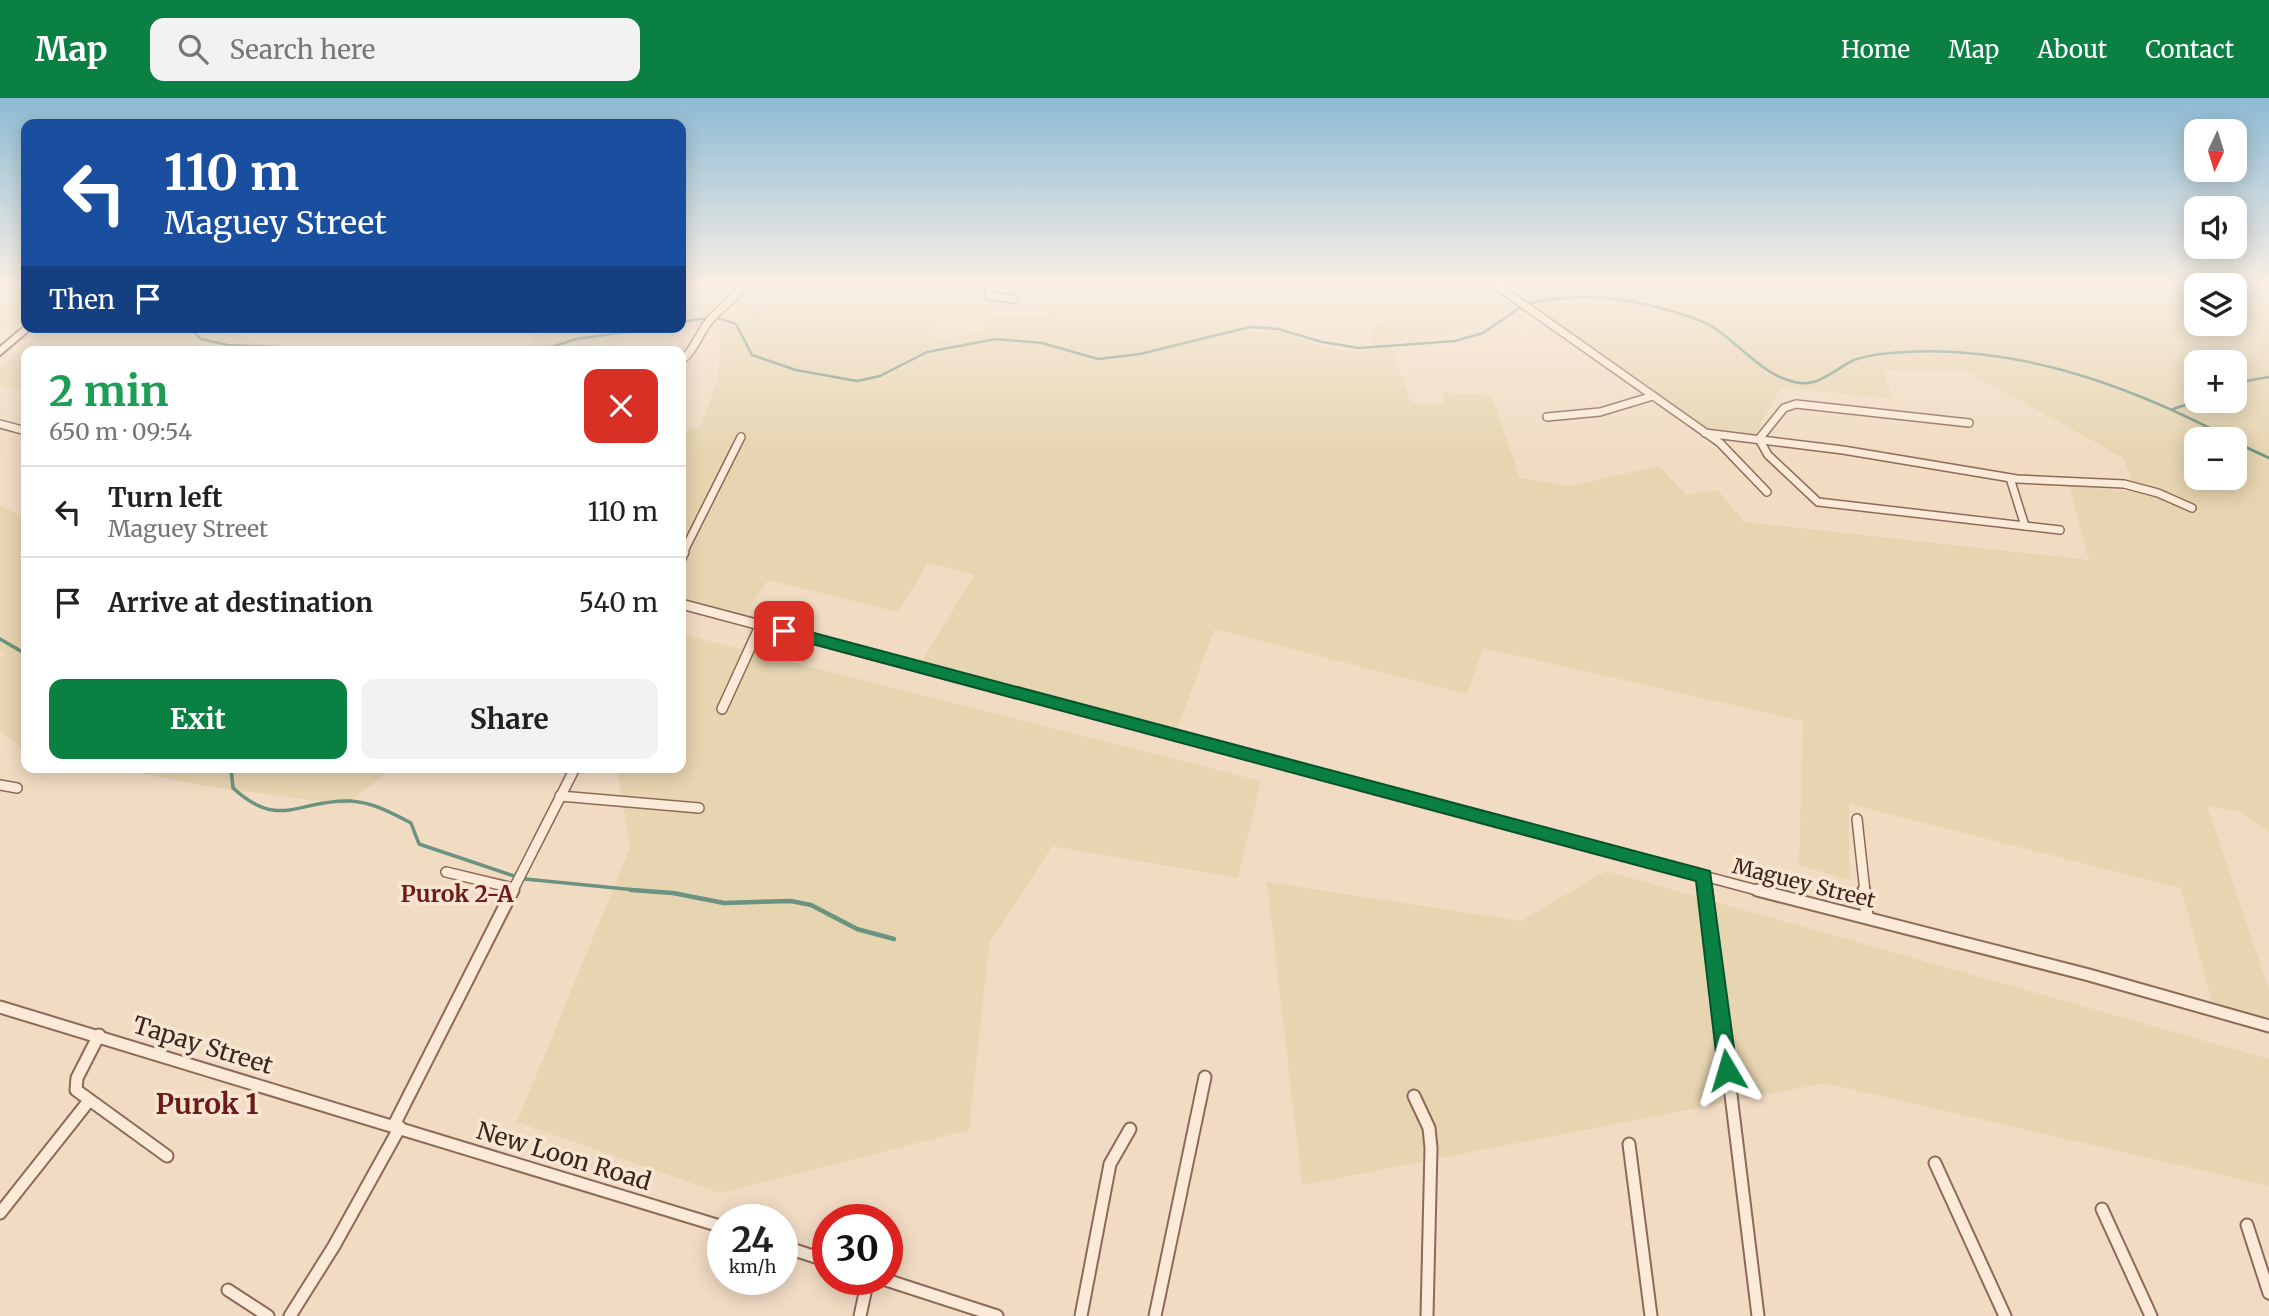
<!DOCTYPE html>
<html lang="en">
<head>
<meta charset="utf-8">
<style>
	body { margin:0; font-family:Merriweather,serif; background:#f2f2f2; color:#222; height:100vh; display:flex; flex-direction:column; font-size:26px; white-space:nowrap }
	* { box-sizing:border-box; margin:0 }
	p { font-size:23px; color:#767676 }
	.icon { flex:none; width:38px; height:38px; fill:none; stroke:currentColor; stroke-width:2; stroke-linecap:round; stroke-linejoin:round }
	.map { position:relative; flex:1; overflow:hidden }
	.panel { position:absolute; left:21px; top:248px; width:665px; height:427px; display:flex; flex-direction:column; background:#fff; border-radius:14px; box-shadow:0 4px 18px #0003 }
	.panel>* { flex:none }
	.top-card { position:absolute; left:21px; top:21px; width:665px; height:214px; border-radius:14px; box-shadow:0 4px 18px #0003; background:#1a4fa0; color:#fff; overflow:hidden }
	.needle { width:46px; rotate:184deg }
	.controls { position:absolute; left:2184px; top:21px; display:grid; gap:14px }
	.controls a { display:grid; place-items:center; width:63px; height:63px; border-radius:14px; background:#fff; box-shadow:0 4px 18px #0003; font-size:35px }
	.speed { position:absolute; left:707px; top:1106px; display:flex; gap:14px; font-size:35px; font-weight:700; text-align:center }
	.speed>* { display:grid; place-content:center; width:91px; height:91px; border-radius:50%; background:#fff; box-shadow:0 4px 18px #0003; line-height:1 }
	.speed small { font-size:18px; font-weight:400 }
	.speed .limit { border:10px solid #d22; background:#fff; color:#111 }
	.pin { position:absolute; display:grid; place-items:center; width:60px; height:60px; color:#fff; margin:-30px; border-radius:14px; box-shadow:0 4px 10px #0006 }
	.me { position:absolute; width:77px; margin:-38px; rotate:353deg; stroke-linejoin:round; filter:drop-shadow(0 0 5px #0008) }
	.turn { display:flex; align-items:center; gap:24px; height:147px; padding:0 28px; font-size:32px }
	.turn .icon { width:91px; height:91px; stroke-width:2.5 }
	.turn b { display:block; font-size:49px; line-height:60px }
	.then { display:flex; align-items:center; height:66px; padding:0 28px; background:#0003; gap:14px; font-size:26px }
	.round { display:grid; place-items:center; flex:none; width:74px; height:74px; border-radius:14px; background:#f2f2f2 }
	.summary { display:flex; align-items:center; justify-content:space-between; height:119px; padding:0 28px }
	h1 { font-size:42px; font-weight:700; line-height:52px; color:#1e9e55 }
	.button { display:flex; gap:14px; margin-top:auto; padding:14px 28px }
	.button a { flex:1; height:80px; border-radius:14px; background:#0b8043; color:#fff; font-size:28px; font-weight:700; line-height:80px; text-align:center }
	.button a+a { background:#f2f2f2; color:#222 }
	ul { padding:0; list-style:none }
	li { display:flex; align-items:center; gap:21px; height:91px; padding:0 28px; border-top:2px solid #e0e0e0 }
	li div { flex:1 }
	li b { display:block; font-size:26px }
	li em { font-style:normal }
	header { display:flex; align-items:center; gap:42px; box-sizing:border-box; height:98px; padding:0 35px; background:#0b8043; color:#fff }
	header strong { font-size:33px }
	nav { display:flex; gap:38px; margin-inline-start:auto; font-size:24px }
	.search { width:490px; height:63px; background:#f2f2f2; display:flex; align-items:center; gap:18px; box-sizing:border-box; padding:0 24px; border-radius:14px; color:#767676; font-size:26px }
	.map>svg:first-child { display:block }
	.farmland { fill:#e7d4b0; fill-rule:evenodd }
	.lines { fill:none; stroke-linecap:round; stroke-linejoin:round }
	.stream-far2 { stroke:#6b9382; stroke-width:2.5 }
	.stream-far1 { stroke:#6b9382; stroke-width:3.5 }
	.stream { stroke:#6b9382; stroke-width:4.5 }
	.street-far2-casing { stroke:#8d6a58; stroke-width:10 }
	.street-far1-casing { stroke:#8d6a58; stroke-width:12 }
	.street-casing { stroke:#8d6a58; stroke-width:15 }
	.secondary-casing { stroke:#6f4b3c; stroke-width:4 }
	.street-far2 { stroke:#fbead7; stroke-width:7 }
	.street-far1 { stroke:#fbead7; stroke-width:9 }
	.street { stroke:#fbead7; stroke-width:11 }
	.secondary { fill:#fbead7; fill-rule:evenodd }
	.route { fill:#0b8043; stroke:#07532c; stroke-width:2 }
	.labels { text-anchor:middle; dominant-baseline:central; stroke-width:7; stroke-linejoin:round; paint-order:stroke }
	.street-label { font-size:21px; fill:#3c261d; stroke:#f8e6d3 }
	.neighbourhood-label { font-size:23px; font-weight:bold; fill:#6c1b1a; stroke:#f8e6d3 }
	.near-street-label { font-size:24px; fill:#3c261d; stroke:#f8e6d3 }
	.near-neighbourhood-label { font-size:28px; font-weight:bold; fill:#6c1b1a; stroke:#f8e6d3 }
</style>
</head>
<body>
<header>
<strong>Map</strong>
<div class="search"><svg class="icon" aria-label="search" viewBox="0 0 24 24"><circle cx="10" cy="10" r="6"/><path d="M15 15l6 6"/></svg>Search here</div>
<nav><a>Home</a><a>Map</a><a>About</a><a>Contact</a></nav>
</header>
<div class="map">
<svg width="2269" height="1218" viewBox="0 0 2269 1218">
	<rect width="100%" height="100%" fill="#f1dbc3"/>
	<g class="farmland">
		<path d="M 844,185 L 844,198 L 942,206 L 930,245 L 984,233 L 991,217 L 1050,219 L 1056,185 L 1095,185 L 1095,199 L 1199,200 L 1201,185 L 1236,185 L 1235,234 L 1279,234 L 1333,251 L 1350,253 L 1373,252 L 1372,230 L 1396,220 L 1390,204 L 1462,199 L 1480,228 L 1457,236 L 1390,244 L 1411,305 L 1444,306 L 1444,295 L 1491,297 L 1520,380 L 1571,388 L 1658,368 L 1686,397 L 1718,392 L 1744,424 L 2089,462 L 2069,388 L 2135,394 L 2124,360 L 1966,273 L 1884,272 L 1892,301 L 1781,289 L 1755,337 L 1707,330 L 1499,185 L 1732,185 L 1863,192 L 1860,185 L 2137,185 L 2148,196 L 2196,195 L 2196,226 L 2235,226 L 2235,195 L 2268,194 L 2259,185 L 2269,185 L 2269,734 L 2241,714 L 2207,708 L 2269,892 L 2269,924 L 2213,908 L 2181,790 L 1849,706 L 1849,782 L 1799,767 L 1803,623 L 1483,550 L 1467,596 L 1215,531 L 1177,630 L 921,565 L 975,476 L 928,465 L 898,514 L 768,482 L 744,518 L 681,502 L 681,333 L 701,329 L 718,281 L 721,231 L 760,213 L 772,187 ZM 2196,264 L 2235,264 L 2235,303 L 2196,303 ZM 2196,341 L 2235,341 L 2235,380 L 2196,380 Z"/>
		<path d="M 45,229 L 215,229 L 268,248 L 526,254 L 26,254 L 26,293 L 0,288 L 0,271 Z"/>
		<path d="M 540,229 L 580,229 L 626,237 L 616,254 L 526,254 Z"/>
		<path d="M 0,407 L 26,421 L 26,654 L 0,632 L 0,560 L 5,555 L 0,553 Z"/>
		<path d="M 681,536 L 1261,683 L 1238,780 L 1052,748 L 989,846 L 969,1032 L 720,1095 L 517,1024 L 630,750 L 617,670 L 681,670 Z"/>
		<path d="M 112,670 L 392,670 L 346,707 L 206,688 Z"/>
		<path d="M 1606,773 L 2269,961 L 2269,1088 L 1825,985 L 1302,1087 L 1267,784 L 1521,823 Z"/>
	</g>
	<g class="lines">
		<g class="stream-far2">
			<path d="M 1527,206 C 1580,193 1627,199 1678,215 C 1690,219 1702,222 1713,229 C 1741,247 1765,281 1801,285 C 1821,287 1838,269 1854,262 C 1866,258 1879,256 1891,255 C 2010,244 2127,286 2231,341"/>
			<path d="M 718,220 L 736,226 L 752,257 L 796,272 L 857,283 L 880,278 L 927,254 L 996,241 L 1042,245 L 1098,261 L 1140,256 L 1250,229 L 1278,231 L 1322,244 L 1359,250 L 1455,243 L 1483,235 L 1521,209"/>
			<path d="M 681,224 L 708,220"/>
			<path d="M 189,229 L 201,241 L 228,247 L 397,254"/>
			<path d="M 536,254 L 576,241 L 663,229"/>
			<path d="M 2235,285 L 2269,279"/>
			<path d="M 2173,311 L 2198,303"/>
			<path d="M 2235,344 L 2269,360"/>
		</g>
		<g class="stream-far1">
			<path d="M 0,541 L 26,556"/>
			<path d="M 231,670 L 233,690 C 280,733 299,701 350,703 C 372,704 392,715 411,725 L 419,746 L 514,778"/>
			<path d="M 525,781 L 656,794"/>
		</g>
		<path class="stream" d="M 631,792 L 673,795 L 724,805 L 791,803 L 811,807 L 857,831 L 894,841"/>
		<defs>
			<g id="street-far2">
				<path d="M 991,185 L 988,198 L 1014,201"/>
				<path d="M 1493,185 L 1720,345 L 1767,394"/>
				<path d="M 681,263 C 695,252 699,235 710,222 C 722,208 735,202 744,185"/>
				<path d="M 1547,319 L 1600,314 L 1653,298"/>
				<path d="M 1969,325 L 1796,306 L 1784,310 L 1759,341 L 1768,357 L 1818,404 L 2060,432"/>
				<path d="M 0,326 L 26,333"/>
				<path d="M 1705,335 L 1843,352 L 2017,381 L 2124,386 L 2158,395 L 2192,410"/>
				<path d="M 2010,380 L 2025,428"/>
				<path d="M 683,455 L 741,339"/>
			</g>
			<g id="street-far1">
				<path d="M 681,460 L 684,454"/>
				<path d="M 681,506 L 1764,794"/>
				<path d="M 722,611 L 761,526"/>
				<path d="M 0,687 L 17,690"/>
				<path d="M 560,698 L 699,710"/>
				<path d="M 1857,721 L 1865,794"/>
				<path d="M 446,774 L 513,790"/>
				<path d="M 1704,778 L 1706,794"/>
				<path d="M 512,794 L 575,670"/>
			</g>
			<g id="street">
				<path d="M 1706,792 L 1758,1218"/>
				<path d="M 1757,792 L 2089,877 L 2269,928"/>
				<path d="M 1864,792 L 1867,818"/>
				<path d="M 0,909 L 723,1129"/>
				<path d="M 99,937 L 77,980 L 76,992 L 167,1058"/>
				<path d="M 1414,998 L 1429,1030 L 1431,1050 L 1427,1218"/>
				<path d="M 394,1027 L 513,792"/>
				<path d="M 1629,1046 L 1651,1218"/>
				<path d="M 1935,1065 L 2005,1218"/>
				<path d="M 2102,1111 L 2151,1218"/>
				<path d="M 0,1115 L 88,1004"/>
				<path d="M 2247,1127 L 2269,1195"/>
				<path d="M 782,1148 L 828,1163"/>
				<path d="M 883,1181 L 997,1218"/>
				<path d="M 228,1192 L 268,1218"/>
				<path d="M 290,1218 L 334,1148 L 400,1029"/>
				<path d="M 860,1218 L 868,1181"/>
				<path d="M 1081,1218 L 1110,1066 L 1130,1031"/>
				<path d="M 1155,1218 L 1205,979"/>
			</g>
			<path id="secondary" d="M 26,227 L 26,229 L 33,229 L 0,257 L 0,249 Z"/>
		</defs>
		<use href="#street-far2" class="street-far2-casing"/>
		<use href="#street-far1" class="street-far1-casing"/>
		<use href="#street" class="street-casing"/>
		<use href="#secondary" class="secondary-casing"/>
		<use href="#street-far2" class="street-far2"/>
		<use href="#street-far1" class="street-far1"/>
		<use href="#street" class="street"/>
		<use href="#secondary" class="secondary"/>
	</g>
	<linearGradient id="sky" x2="0" y2="1"><stop stop-color="#8dbad4"/><stop offset="0.52" stop-color="#f9efe4"/><stop offset="1" stop-color="#f9efe4" stop-opacity="0"/></linearGradient>
	<rect width="2269" height="356" fill="url(#sky)"/>
	<path class="route" d="M 784,527 L 1710,773 L 1737,972 L 1734,978 L 1727,981 L 1720,978 L 1718,972 L 1696,783 L 779,537 L 777,533 Z"/>
	<g class="labels">
		<g class="street-label">
			<text transform="translate(1804 785) rotate(14)">Maguey Street</text>
		</g>
		<g class="neighbourhood-label">
			<text x="457" y="795">Purok 2-A</text>
		</g>
		<g class="near-street-label">
			<text transform="translate(203 947) rotate(17)">Tapay Street</text>
			<text transform="translate(564 1058) rotate(17)">New Loon Road</text>
		</g>
		<g class="near-neighbourhood-label">
			<text x="207" y="1006">Purok 1</text>
		</g>
	</g>
</svg>
<div class="controls">
<a><svg class="needle" viewBox="-14 -14 28 28"><path d="M0-13l5 13h-10z" fill="#e53935"/><path d="M0 13l5-13h-10z" fill="#767676"/></svg></a>
<a><svg class="icon" aria-label="sound" viewBox="0 0 24 24"><path d="M4 9h4l5-4v14l-5-4H4zM17 9q2 3 0 6"/></svg></a>
<a><svg class="icon" aria-label="layers" viewBox="0 0 24 24"><path d="M12 4l9 5-9 5-9-5zM3 14l9 5 9-5"/></svg></a>
<a>+</a>
<a>−</a>
</div>
<div class="speed"><div>24<small>km/h</small></div><div class="limit">30</div></div>
<div class="pin" style="left:784px;top:533px;background:#d93025"><svg class="icon" aria-label="arrive" viewBox="0 0 24 24"><path d="M6 21V4h12l-3 4 3 4H6"/></svg></div>
<svg class="me" style="left:1727px;top:972px" viewBox="-20 -20 40 40"><path d="M0-17L14 15 0 8-14 15z" fill="#0b8043" stroke="#fff" stroke-width="4"/></svg>
<div class="top-card">
<div class="turn"><svg class="icon" aria-label="left" viewBox="0 0 24 24"><path d="M17 20v-9H6M10 6l-5 5 5 5"/></svg><div><b>110 m</b>Maguey Street</div></div>
<div class="then">Then<svg class="icon" aria-label="arrive" viewBox="0 0 24 24"><path d="M6 21V4h12l-3 4 3 4H6"/></svg></div>
</div>
<section class="panel">
<div class="summary"><div><h1>2 min</h1><p>650 m · 09:54</p></div><a class="round" style="background:#d93025;color:#fff"><svg class="icon" aria-label="close" viewBox="0 0 24 24"><path d="M6 6l12 12M18 6L6 18"/></svg></a></div>
<ul>
<li><svg class="icon" aria-label="left" viewBox="0 0 24 24"><path d="M17 20v-9H6M10 6l-5 5 5 5"/></svg><div><b>Turn left</b><p>Maguey Street</p></div><em>110 m</em></li>
<li><svg class="icon" aria-label="arrive" viewBox="0 0 24 24"><path d="M6 21V4h12l-3 4 3 4H6"/></svg><div><b>Arrive at destination</b></div><em>540 m</em></li>
</ul>
<div class="button"><a>Exit</a><a>Share</a></div>
</section>
</div>
</body>
</html>
